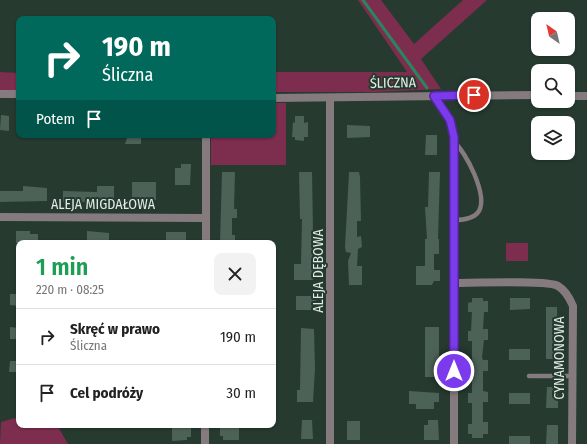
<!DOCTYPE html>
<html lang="pl">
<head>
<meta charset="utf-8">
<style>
	body { margin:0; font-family:"Fira Sans Condensed",sans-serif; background:#f2f2f2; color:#222; height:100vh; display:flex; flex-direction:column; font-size:15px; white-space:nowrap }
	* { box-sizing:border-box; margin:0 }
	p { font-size:13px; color:#767676 }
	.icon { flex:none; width:22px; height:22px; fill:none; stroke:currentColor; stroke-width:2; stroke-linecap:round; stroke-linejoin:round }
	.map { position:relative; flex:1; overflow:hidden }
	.drawer { position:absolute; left:16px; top:240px; width:260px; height:188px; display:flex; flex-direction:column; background:#fff; border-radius:8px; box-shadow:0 1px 3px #0004 }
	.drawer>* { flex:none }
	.guide { position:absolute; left:16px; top:16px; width:260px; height:122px; border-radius:8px; box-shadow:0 1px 3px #0004; background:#00695c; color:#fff; overflow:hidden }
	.needle { width:26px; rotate:326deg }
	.fabs { position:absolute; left:531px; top:12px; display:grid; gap:8px }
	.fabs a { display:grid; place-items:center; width:44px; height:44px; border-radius:8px; background:#fff; box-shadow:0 1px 3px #0004; font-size:20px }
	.pin { position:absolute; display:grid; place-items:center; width:34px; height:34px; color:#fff; margin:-17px; border:2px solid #fff; border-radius:50%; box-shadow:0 1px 4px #0007 }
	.me { position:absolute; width:44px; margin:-22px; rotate:0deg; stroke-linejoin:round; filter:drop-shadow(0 0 3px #0008) }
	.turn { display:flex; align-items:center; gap:14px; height:84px; padding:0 20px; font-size:18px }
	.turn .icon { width:52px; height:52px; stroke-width:2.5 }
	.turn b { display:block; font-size:28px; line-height:34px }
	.then { display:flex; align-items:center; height:38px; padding:0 20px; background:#0003; gap:8px; font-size:15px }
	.round { display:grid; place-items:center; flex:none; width:42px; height:42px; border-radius:8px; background:#f2f2f2 }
	.headline { display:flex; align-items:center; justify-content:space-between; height:68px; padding:0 20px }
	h1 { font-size:24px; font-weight:600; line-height:30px; color:#1e9e55 }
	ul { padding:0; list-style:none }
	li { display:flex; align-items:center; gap:12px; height:56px; padding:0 20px; border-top:1px solid #e0e0e0 }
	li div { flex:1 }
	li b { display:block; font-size:15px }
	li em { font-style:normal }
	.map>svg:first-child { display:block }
	.green { fill:#7d2d4d }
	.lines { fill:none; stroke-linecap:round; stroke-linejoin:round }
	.stream { stroke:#298560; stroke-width:3 }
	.building { fill:#4d6257 }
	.lane { stroke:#857b7e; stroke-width:4.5 }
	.street { stroke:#857b7e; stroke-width:8 }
	.route-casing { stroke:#51269a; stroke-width:10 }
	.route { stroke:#7c3aed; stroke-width:7 }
	.labels { text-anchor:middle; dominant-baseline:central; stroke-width:4; stroke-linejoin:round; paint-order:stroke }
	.street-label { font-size:14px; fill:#e0ece5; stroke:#263a30 }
</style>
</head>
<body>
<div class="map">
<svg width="587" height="444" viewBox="0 0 587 444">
	<rect width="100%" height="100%" fill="#263a30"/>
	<g class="green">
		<path d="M 358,0 L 381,0 L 414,44 L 463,0 L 487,0 L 421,59 L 441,89 L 376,92 L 273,92 L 273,72 L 407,72 Z"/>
		<path d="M 0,72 L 19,73 L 19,90 L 0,90 Z"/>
		<path d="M 273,103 L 286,103 L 286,165 L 211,165 L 211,135 L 273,135 Z"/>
		<rect x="506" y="243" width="22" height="18"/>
		<path d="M 19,417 L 19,425 L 57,425 L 68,444 L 0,444 L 1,422 Z"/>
	</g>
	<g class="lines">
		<path class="stream" d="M 363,0 L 427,88"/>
	</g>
	<g class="building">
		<path d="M 1,115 L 9,116 L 9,131 L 0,130 Z"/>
		<path d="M 295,116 L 304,116 L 304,123 L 308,122 L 308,137 L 304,137 L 304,141 L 295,140 L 295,137 L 292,137 L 293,122 L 295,123 Z"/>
		<path d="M 347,125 L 370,126 L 370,137 L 347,138 Z"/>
		<path d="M 128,135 L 141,135 L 141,144 L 125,144 Z"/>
		<path d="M 426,135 L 437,135 L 437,155 L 425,155 Z"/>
		<path d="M 181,164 L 191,164 L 190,185 L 175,185 L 175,168 L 181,168 Z"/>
		<path d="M 222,172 L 235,172 L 234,209 L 237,209 L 237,218 L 232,218 L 232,235 L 235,235 L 235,243 L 220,243 Z"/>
		<path d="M 299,172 L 312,172 L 313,233 L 315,247 L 315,271 L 313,271 L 313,280 L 294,280 L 294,264 L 301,264 L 302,219 L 300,219 Z"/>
		<path d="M 349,172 L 359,172 L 360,177 L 361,221 L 357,221 L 357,237 L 361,236 L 362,247 L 358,249 L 357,266 L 362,266 L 362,285 L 349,285 L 348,261 L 351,253 L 346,252 L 345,247 Z"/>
		<path d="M 429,172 L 440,172 L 438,239 L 439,239 L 439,254 L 434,254 L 434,270 L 440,270 L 440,281 L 434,281 L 432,285 L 416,285 L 416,266 L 425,266 L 425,239 L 427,239 L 425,207 L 428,207 Z"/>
		<path d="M 132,182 L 156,182 L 156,200 L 139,200 L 139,197 L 132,197 Z"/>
		<path d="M 23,186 L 47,188 L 47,201 L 0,202 L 0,191 L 23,191 Z"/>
		<path d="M 97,186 L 114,186 L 114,201 L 103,201 L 103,202 L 63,202 L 63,191 L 97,192 Z"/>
		<path d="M 16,231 L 30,231 L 30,234 L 38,234 L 38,243 L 16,243 Z"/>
		<path d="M 87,231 L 109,233 L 109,243 L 87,242 Z"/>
		<rect x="166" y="232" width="20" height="11"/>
		<path d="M 10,294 L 19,294 L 19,306 L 10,305 Z"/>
		<path d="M 296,296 L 316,296 L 316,306 L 313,305 L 313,310 L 296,310 Z"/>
		<path d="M 472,298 L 483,298 L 483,301 L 488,301 L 488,312 L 484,312 L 483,329 L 488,329 L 488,340 L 484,340 L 482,357 L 483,360 L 488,360 L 488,371 L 483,371 L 483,391 L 488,392 L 488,402 L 483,402 L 483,422 L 488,422 L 488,434 L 483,434 L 483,438 L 472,438 L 472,434 L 468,434 L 468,424 L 472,424 L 472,403 L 468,403 L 468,393 L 472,393 L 472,372 L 468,372 L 468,362 L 472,362 L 472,341 L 468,341 L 468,331 L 471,331 L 472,312 L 468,312 L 468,303 L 472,302 Z"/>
		<path d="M 510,298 L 530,298 L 530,309 L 510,310 Z"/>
		<path d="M 546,307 L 557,307 L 558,359 L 546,359 Z"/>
		<path d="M 10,327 L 19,328 L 19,339 L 10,339 Z"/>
		<rect x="425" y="327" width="14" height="50"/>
		<path d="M 301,328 L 314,329 L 315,369 L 313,402 L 297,402 L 297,390 L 300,390 Z"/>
		<rect x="509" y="349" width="21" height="11"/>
		<path d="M 10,361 L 19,361 L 19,372 L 9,372 Z"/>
		<path d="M 547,387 L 558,387 L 558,408 L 546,408 Z"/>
		<path d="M 409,391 L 439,393 L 439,402 L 434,402 L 434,409 L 416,409 L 416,404 L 409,404 Z"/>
		<rect x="509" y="393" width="21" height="11"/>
		<path d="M 302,420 L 312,420 L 313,439 L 301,439 Z"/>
		<path d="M 428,420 L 438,420 L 439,440 L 424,440 L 424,425 L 428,425 Z"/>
		<rect x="347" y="421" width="13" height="19"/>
		<path d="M 172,425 L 191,425 L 191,437 L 187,437 L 187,440 L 172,441 Z"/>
		<path d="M 220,425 L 239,425 L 239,440 L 223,440 L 223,436 L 220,436 Z"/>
		<path d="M 547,425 L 558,425 L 558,444 L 546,444 Z"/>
		<rect x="509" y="436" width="21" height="8"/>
	</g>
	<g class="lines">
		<g class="lane">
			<path d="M 454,220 C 463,220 474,219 479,211 C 488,195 466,152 454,142"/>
			<path d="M 529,376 L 572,376"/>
		</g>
		<g class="street">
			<path d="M 0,94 L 19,94"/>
			<path d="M 434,96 L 450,120 L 454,137 L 454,444"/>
			<path d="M 568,96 L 587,96"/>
			<path d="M 273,98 L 538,95"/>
			<path d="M 206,135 L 206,243"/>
			<path d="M 0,217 L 206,218"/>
			<path d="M 454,283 C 471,283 548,280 558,286 C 565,290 570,299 573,306 L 572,444"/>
			<path d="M 205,444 L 205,425"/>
			<path d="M 330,444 L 330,98"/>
		</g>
	</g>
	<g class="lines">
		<defs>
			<path id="route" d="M 454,371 L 454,137 L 450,120 L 434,96 L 474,95"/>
		</defs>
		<use href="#route" class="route-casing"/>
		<use href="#route" class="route"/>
	</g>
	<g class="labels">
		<g class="street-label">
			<text transform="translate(393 83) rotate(-1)">ŚLICZNA</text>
			<text x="103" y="204">ALEJA MIGDAŁOWA</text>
			<text transform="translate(318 271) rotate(-90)">ALEJA DĘBOWA</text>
			<text transform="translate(559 358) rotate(-90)">CYNAMONOWA</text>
		</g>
	</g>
</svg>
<div class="fabs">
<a><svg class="needle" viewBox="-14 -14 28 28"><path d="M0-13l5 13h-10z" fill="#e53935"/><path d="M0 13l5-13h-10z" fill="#767676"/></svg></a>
<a><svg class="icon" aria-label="search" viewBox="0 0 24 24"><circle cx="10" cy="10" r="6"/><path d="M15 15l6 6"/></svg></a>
<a><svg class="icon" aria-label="layers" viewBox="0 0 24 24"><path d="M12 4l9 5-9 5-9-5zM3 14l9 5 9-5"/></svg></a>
</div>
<div class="pin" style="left:474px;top:95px;background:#d93025"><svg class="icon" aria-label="arrive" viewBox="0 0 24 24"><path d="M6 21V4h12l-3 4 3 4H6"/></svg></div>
<svg class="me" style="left:454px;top:371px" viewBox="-20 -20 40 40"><circle r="17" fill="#7c3aed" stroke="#fff" stroke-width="3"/><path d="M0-11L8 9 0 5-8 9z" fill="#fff"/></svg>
<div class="guide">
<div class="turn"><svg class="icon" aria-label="right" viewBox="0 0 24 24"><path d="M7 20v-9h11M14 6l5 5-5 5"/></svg><div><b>190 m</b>Śliczna</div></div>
<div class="then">Potem<svg class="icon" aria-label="arrive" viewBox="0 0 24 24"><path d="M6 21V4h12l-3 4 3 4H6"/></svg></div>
</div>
<section class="drawer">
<div class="headline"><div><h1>1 min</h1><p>220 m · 08:25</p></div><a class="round"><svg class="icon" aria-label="close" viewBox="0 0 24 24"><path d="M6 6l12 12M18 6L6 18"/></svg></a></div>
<ul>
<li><svg class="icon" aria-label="right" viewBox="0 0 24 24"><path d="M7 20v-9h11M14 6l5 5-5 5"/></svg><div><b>Skręć w prawo</b><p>Śliczna</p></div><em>190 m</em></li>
<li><svg class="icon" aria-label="arrive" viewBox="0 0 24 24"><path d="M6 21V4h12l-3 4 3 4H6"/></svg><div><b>Cel podróży</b></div><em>30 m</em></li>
</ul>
</section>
</div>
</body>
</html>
